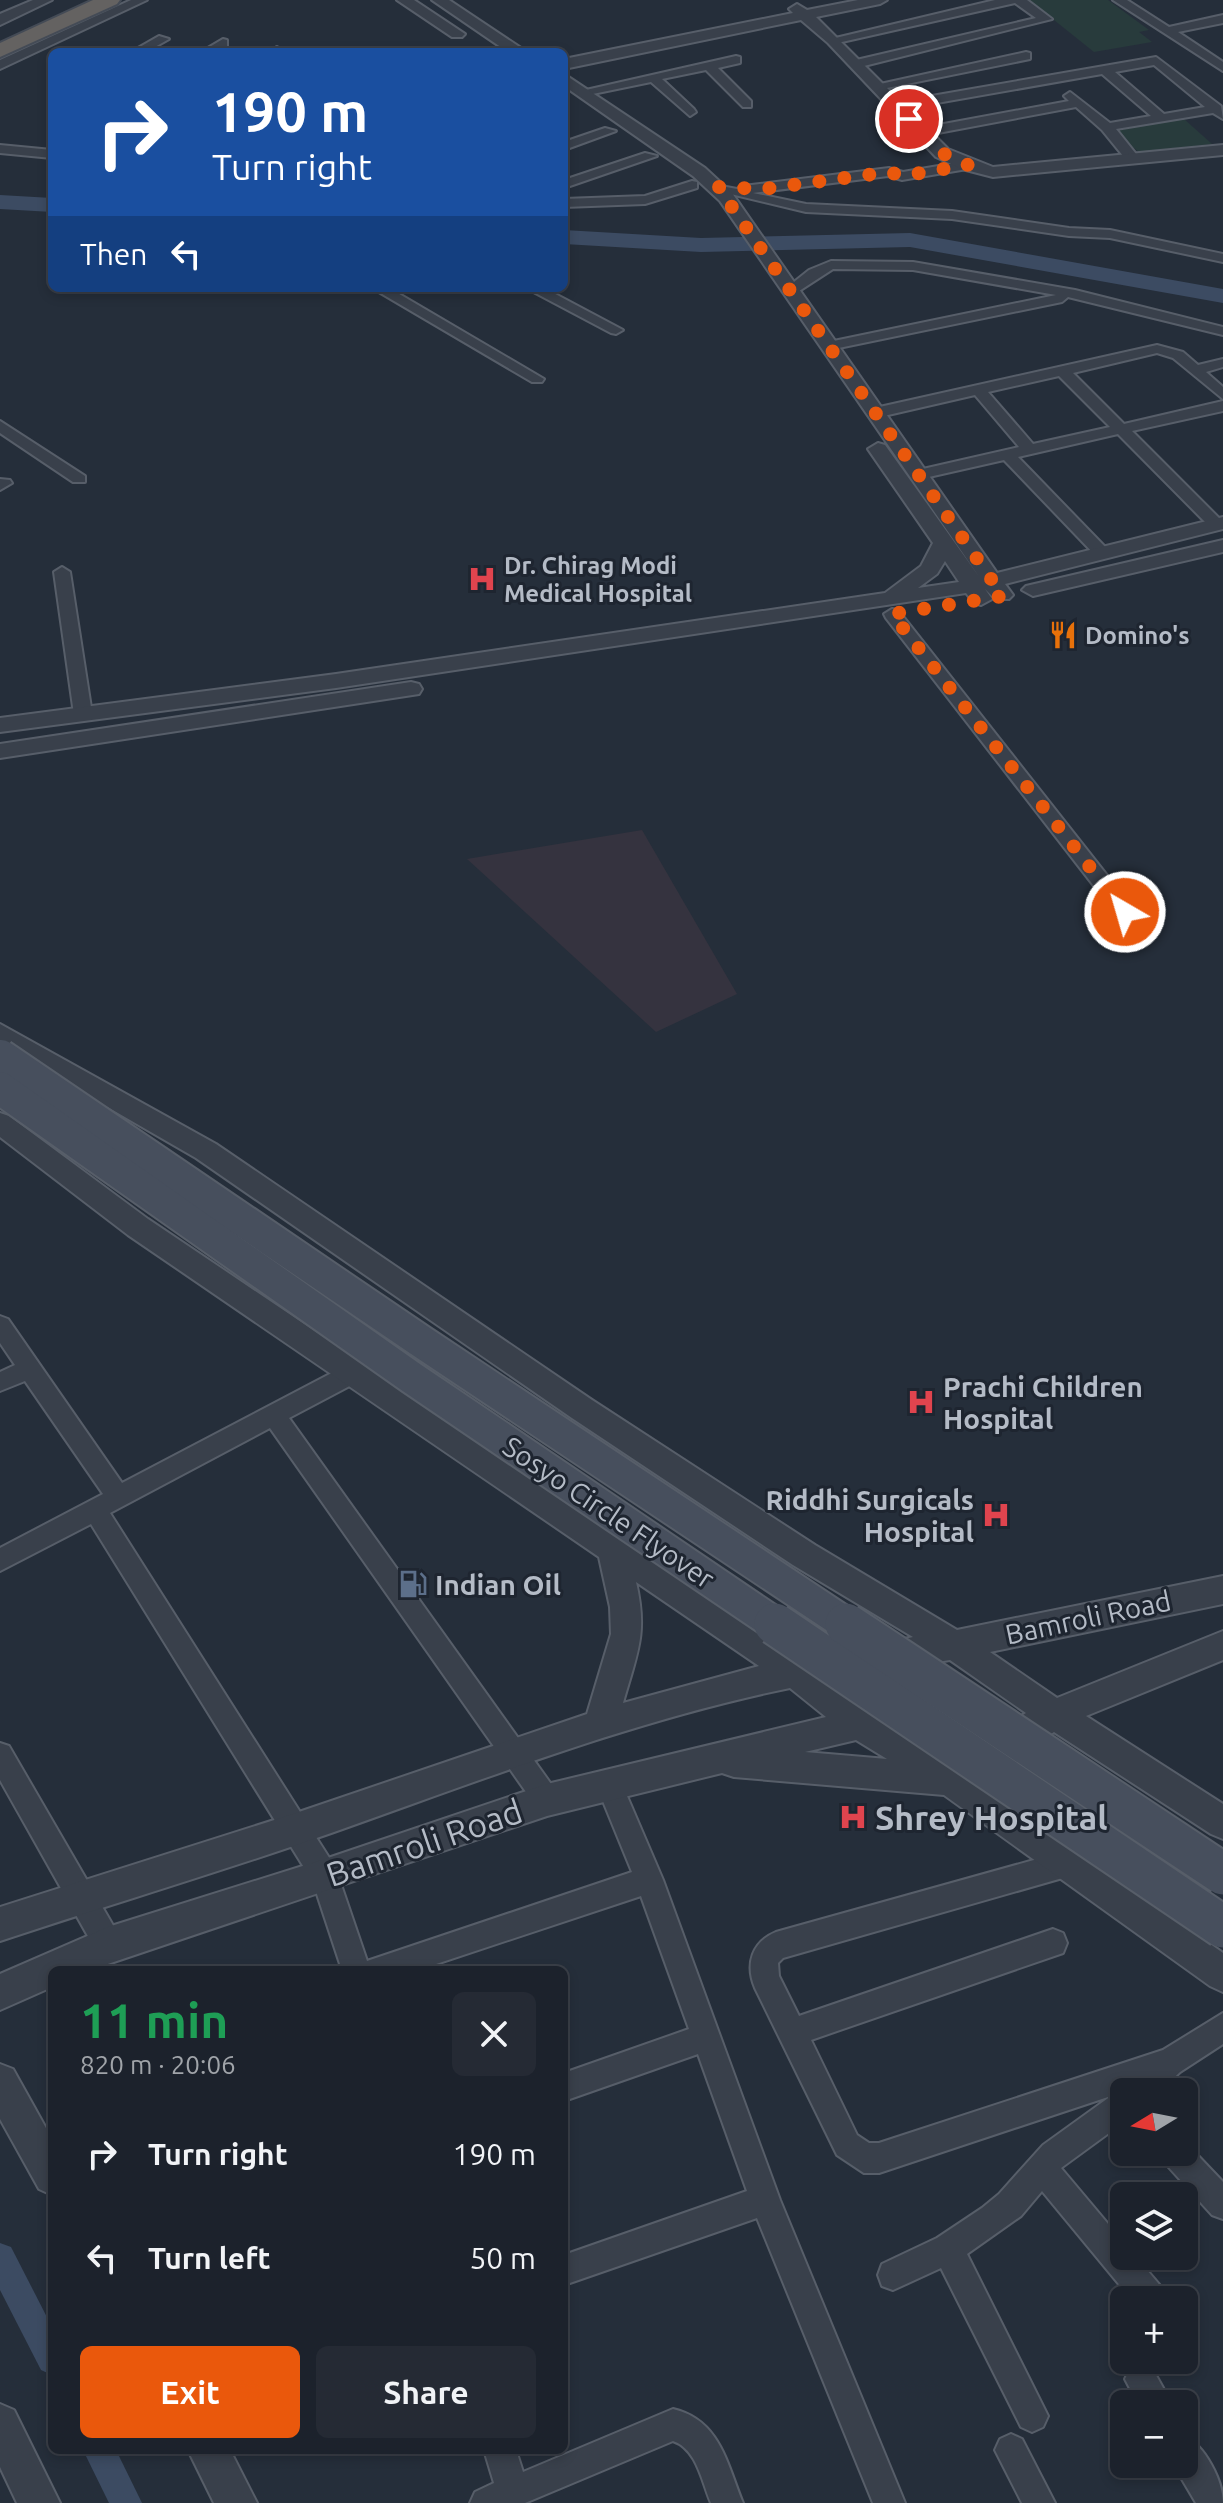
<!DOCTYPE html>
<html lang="en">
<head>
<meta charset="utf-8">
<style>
	body { margin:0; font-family:Ubuntu,sans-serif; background:#252a34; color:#f1f3f6; height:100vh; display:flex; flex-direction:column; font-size:30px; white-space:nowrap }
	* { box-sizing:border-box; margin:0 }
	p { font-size:26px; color:#a0a4a9 }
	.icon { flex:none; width:44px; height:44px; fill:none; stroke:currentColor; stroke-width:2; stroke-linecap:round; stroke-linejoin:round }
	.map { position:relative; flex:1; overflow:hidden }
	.side { position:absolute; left:48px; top:1966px; width:520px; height:488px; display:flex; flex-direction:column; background:#1c222c; border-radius:12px; box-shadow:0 4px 12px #0003,0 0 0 2px #3a3f48 }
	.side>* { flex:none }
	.top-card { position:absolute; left:48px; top:48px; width:520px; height:244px; border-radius:12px; box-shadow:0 4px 12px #0003,0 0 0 2px #3a3f48; background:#1a4fa0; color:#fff; overflow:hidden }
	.needle { width:52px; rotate:260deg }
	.controls { position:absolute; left:1110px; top:2078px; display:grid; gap:16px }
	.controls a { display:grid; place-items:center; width:88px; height:88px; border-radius:12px; background:#1c222c; box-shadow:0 4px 12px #0003,0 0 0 2px #3a3f48; font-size:40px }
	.pin { position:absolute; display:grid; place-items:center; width:68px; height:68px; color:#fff; margin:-34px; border:4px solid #fff; border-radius:50%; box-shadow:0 2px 8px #0007 }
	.me { position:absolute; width:88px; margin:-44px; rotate:322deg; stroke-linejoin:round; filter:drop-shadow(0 0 6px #0008) }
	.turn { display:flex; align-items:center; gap:28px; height:168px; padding:0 32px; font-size:36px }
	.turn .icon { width:104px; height:104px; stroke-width:2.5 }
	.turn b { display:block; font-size:56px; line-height:68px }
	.then { display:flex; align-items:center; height:76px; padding:0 32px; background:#0003; gap:16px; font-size:30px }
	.round { display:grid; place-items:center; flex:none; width:84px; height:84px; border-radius:12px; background:#252a34 }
	.headline { display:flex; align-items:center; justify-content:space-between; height:136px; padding:0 32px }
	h1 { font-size:48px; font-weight:600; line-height:60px; color:#1e9e55 }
	.action { display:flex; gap:16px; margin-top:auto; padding:16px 32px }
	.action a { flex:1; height:92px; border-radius:12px; background:#ea580c; color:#fff; font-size:32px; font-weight:600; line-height:92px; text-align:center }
	.action a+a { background:#252a34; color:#f1f3f6 }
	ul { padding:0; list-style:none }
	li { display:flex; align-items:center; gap:24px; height:104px; padding:0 32px }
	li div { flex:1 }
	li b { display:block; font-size:30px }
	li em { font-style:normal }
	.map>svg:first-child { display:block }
	.medical { fill:#35333f }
	.green { fill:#283b3c }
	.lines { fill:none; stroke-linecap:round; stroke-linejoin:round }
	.canal { fill:#3c4b62; fill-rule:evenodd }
	.river { fill:#3c4b62; fill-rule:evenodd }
	.minor-casing { stroke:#575e69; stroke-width:4 }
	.tertiary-casing { stroke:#575e69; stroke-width:4 }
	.trunk-casing { stroke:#444b56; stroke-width:4 }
	.minor { fill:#39404b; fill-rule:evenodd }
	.tertiary { fill:#39404b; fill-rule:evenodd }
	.trunk { fill:#646261; fill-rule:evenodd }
	.secondary-bridge-far1-casing { stroke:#575e69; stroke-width:36; stroke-linecap:butt }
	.secondary-bridge-casing { stroke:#575e69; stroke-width:45; stroke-linecap:butt }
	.secondary-bridge-far1 { stroke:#474f5d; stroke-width:32 }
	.secondary-bridge { stroke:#474f5d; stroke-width:41 }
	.route { stroke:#ea580c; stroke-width:14; stroke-dasharray:0 25.2 }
	.labels { text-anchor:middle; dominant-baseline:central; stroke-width:6; stroke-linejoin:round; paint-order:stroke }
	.far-poi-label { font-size:24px; font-weight:bold; fill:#b4bbc6; stroke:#1e2530; text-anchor:start }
	.poi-label { font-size:28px; font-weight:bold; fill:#b4bbc6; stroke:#1e2530; text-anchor:start }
	.street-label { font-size:28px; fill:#b4bbc6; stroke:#1e2530 }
	.near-poi-label { font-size:34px; font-weight:bold; fill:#b4bbc6; stroke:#1e2530; text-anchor:start }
	.near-street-label { font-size:34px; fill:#b4bbc6; stroke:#1e2530 }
</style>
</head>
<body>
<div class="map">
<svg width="1223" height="2503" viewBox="0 0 1223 2503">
	<rect width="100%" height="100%" fill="#252e3a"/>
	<path class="medical" d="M 642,830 L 737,994 L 656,1032 L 467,859 Z"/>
	<g class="green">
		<path d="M 1029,0 L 1108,0 L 1149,30 L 1139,32 L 1152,42 L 1094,52 Z"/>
		<path d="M 1184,119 L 1212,144 L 1139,152 L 1112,131 Z"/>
	</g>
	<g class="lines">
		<g class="canal">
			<path d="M 0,2243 L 11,2247 L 52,2327 L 52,2375 L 41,2370 L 0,2290 Z"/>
			<path d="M 83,2450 L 116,2450 L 142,2503 L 109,2503 Z"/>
		</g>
		<g class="river">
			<path d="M 0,195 L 52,198 L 52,212 L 0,209 Z"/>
			<path d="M 564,230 L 701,238 L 910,233 L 1223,289 L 1223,303 L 910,247 L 701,252 L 564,244 Z"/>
		</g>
		<defs>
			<g id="minor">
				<path d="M 131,0 L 147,0 L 0,69 L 0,60 Z"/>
				<path d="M 995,0 L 1027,0 L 1052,19 L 856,68 L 852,67 L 852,61 L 1036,18 L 1015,3 L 833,44 L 827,40 Z"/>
				<path d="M 1113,0 L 1127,0 L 1169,27 L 1223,15 L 1223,23 L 1178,32 L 1223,62 L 1223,71 Z"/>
				<path d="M 159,36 L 169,39 L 146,52 L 131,52 Z"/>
				<path d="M 223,39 L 227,40 L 227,46 L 216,52 L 201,52 Z"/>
				<path d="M 277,47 L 282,52 L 270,52 Z"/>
				<path d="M 1026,52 L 1030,53 L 1030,59 L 877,90 L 871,86 Z"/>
				<path d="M 736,56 L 740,57 L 740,63 L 718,68 L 751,101 L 751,107 L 743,107 L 706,70 L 662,79 L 694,109 L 696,112 L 690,116 L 651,82 L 583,96 L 577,92 Z"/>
				<path d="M 1156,57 L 1221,106 L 1223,119 L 1213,113 L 1116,129 L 1140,159 L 1133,163 L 1128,162 L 1102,130 L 1076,107 L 922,136 L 916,132 L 922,128 L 1069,101 L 1064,96 L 1070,92 L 1110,123 L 1151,116 L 1102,74 L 897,110 L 891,106 L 897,102 ZM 1154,65 L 1205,107 L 1164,114 L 1115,72 Z"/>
				<path d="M 605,128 L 616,131 L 564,150 L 564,142 Z"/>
				<path d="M 0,145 L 52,150 L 52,158 L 0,153 Z"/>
				<path d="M 645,153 L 657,156 L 564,188 L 564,180 Z"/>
				<path d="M 968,161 L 975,165 L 973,168 L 902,180 L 888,176 L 753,193 L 806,204 L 952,211 L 1069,228 L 1110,230 L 1223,254 L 1223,262 L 1110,238 L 1069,236 L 952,219 L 806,212 L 714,190 L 721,186 L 737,189 L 743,186 L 889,168 L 903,172 Z"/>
				<path d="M 692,181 L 697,182 L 697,188 L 645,204 L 564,207 L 564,199 L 645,196 Z"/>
				<path d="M 831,261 L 913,262 L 1075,290 L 1223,327 L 1223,335 L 1068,297 L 1062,302 L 829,350 L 824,349 L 824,343 L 1056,295 L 913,270 L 833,269 L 796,293 L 786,293 L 784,290 L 809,270 Z"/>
				<path d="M 372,288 L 389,288 L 544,379 L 542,382 L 532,382 Z"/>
				<path d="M 526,288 L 544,288 L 623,330 L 616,334 L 611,333 Z"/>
				<path d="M 1157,345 L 1183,352 L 1198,365 L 1223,359 L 1223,367 L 1206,372 L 1223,387 L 1223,399 L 1173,358 L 1157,353 L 1073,373 L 1124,424 L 1223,401 L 1223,411 L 1132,431 L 1222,521 L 1223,525 L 1210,527 L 1118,434 L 1018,457 L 1109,551 L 1109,557 L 1097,557 L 1004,460 L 920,479 L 914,477 L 914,471 L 1019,447 L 975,395 L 875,418 L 867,413 L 875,408 ZM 1059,376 L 1110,427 L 1033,444 L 988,392 Z"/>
				<path d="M 0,421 L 85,476 L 85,482 L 73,482 L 0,433 Z"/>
				<path d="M 0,479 L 10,480 L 12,483 L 0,490 Z"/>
				<path d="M 62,567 L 70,572 L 92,714 L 83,719 L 74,714 L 54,572 Z"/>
				<path d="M 892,609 L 898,610 L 1132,907 L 1135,912 L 1132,917 L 1118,917 L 886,618 L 884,614 Z"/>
				<path d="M 0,1316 L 8,1319 L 122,1483 L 345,1366 L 353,1364 L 361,1366 L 364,1373 L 361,1380 L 289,1418 L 556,1791 L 560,1800 L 556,1809 L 547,1812 L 538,1809 L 270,1428 L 110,1513 L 335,1867 L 367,1961 L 632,1872 L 596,1784 L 600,1775 L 609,1772 L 618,1775 L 663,1880 L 780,2200 L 905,2503 L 873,2503 L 757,2218 L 564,2285 L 564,2255 L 747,2191 L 698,2054 L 564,2101 L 564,2073 L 689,2029 L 641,1896 L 418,1970 L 342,1970 L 313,1882 L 91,1524 L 0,1571 L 0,1548 L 103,1494 L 25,1381 L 0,1391 L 0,1372 L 15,1365 L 0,1343 Z"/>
				<path d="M 0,1743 L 9,1746 L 118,1934 L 122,1944 L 118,1954 L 108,1958 L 98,1954 L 0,1780 Z"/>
				<path d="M 1066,1851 L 1076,1855 L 1080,1864 L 1076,1873 L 1066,1877 L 783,1958 L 778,1963 L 779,1976 L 799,2016 L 1053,1929 L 1063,1933 L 1067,1943 L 1063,1953 L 811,2040 L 857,2135 L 869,2143 L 879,2143 L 1163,2050 L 1223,2013 L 1223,2044 L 1180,2072 L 1159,2092 L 1124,2092 L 1124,2122 L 1061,2168 L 1124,2243 L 1124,2256 L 1135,2256 L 1163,2289 L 1167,2300 L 1132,2300 L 1042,2191 L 1021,2216 L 967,2254 L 1048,2416 L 1043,2427 L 1032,2432 L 1021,2427 L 941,2268 L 893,2290 L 882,2286 L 878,2275 L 882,2264 L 937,2238 L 982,2208 L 999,2194 L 1043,2145 L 1111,2096 L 879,2173 L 864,2173 L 837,2155 L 755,1988 C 745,1964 752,1942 776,1932 Z"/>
				<path d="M 1184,2141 L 1223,2182 L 1223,2219 L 1212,2215 L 1164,2162 L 1159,2152 L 1184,2152 Z"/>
				<path d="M 1141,2363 L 1152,2368 L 1172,2404 L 1138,2404 L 1125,2379 L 1130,2368 Z"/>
				<path d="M 673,2409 C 720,2420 727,2464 743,2503 L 711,2503 C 702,2482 697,2449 673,2441 L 525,2503 L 470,2503 L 475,2492 L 494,2483 L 484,2450 L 516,2450 L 523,2472 Z"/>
				<path d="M 1011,2434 L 1022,2439 L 1055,2503 L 1022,2503 L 995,2450 L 1000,2439 Z"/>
				<path d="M 1184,2436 C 1205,2445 1223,2481 1223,2503 L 1196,2503 L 1173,2464 L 1184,2464 Z"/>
			</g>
			<g id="tertiary">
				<path d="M 33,0 L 52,0 L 0,25 L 0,14 Z"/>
				<path d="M 397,0 L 414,0 L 465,34 L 462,37 L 452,37 Z"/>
				<path d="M 432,0 L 449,0 L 527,52 L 508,52 Z"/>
				<path d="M 858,0 L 887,0 L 880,4 L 816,17 L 948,149 L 993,167 L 1223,145 L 1223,155 L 993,177 L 962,169 L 936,157 L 828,43 L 801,20 L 564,69 L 564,59 L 793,13 L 789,9 L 797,4 L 807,10 Z"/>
				<path d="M 564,74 L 705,168 L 732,193 L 997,573 L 1223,517 L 1223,529 L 1005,584 L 1013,595 L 1009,599 L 995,599 L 985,589 L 992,599 L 981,605 L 974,603 L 966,593 L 336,688 L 0,732 L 0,718 L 336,674 L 885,593 L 921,566 L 933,543 L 868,449 L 878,443 L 885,445 L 980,578 L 720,201 L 693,176 L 564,86 ZM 945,561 L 959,582 L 918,588 L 937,574 Z"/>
				<path d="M 1223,540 L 1223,552 L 1033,596 L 1022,590 L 1026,586 Z"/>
				<path d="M 411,682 L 419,684 L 422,689 L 419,694 L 0,758 L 0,744 Z"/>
				<path d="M 0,1024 L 216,1144 L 592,1400 L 815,1545 L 957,1630 L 1223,1576 L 1223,1604 L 990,1652 L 1057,1698 L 1223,1631 L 1223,1660 L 1086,1716 L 1223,1804 L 1223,1839 L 1211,1834 L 1054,1732 L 978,1781 L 1223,1953 L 1223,1992 L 1210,1986 L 944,1795 L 734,1777 L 722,1773 L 547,1816 L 90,1970 L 52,1970 L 52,1987 L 0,2010 L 0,1974 L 108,1927 L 325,1859 L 547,1784 L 826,1717 L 790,1688 C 634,1720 484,1779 334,1832 C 223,1871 111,1904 0,1941 L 0,1907 L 293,1814 L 587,1714 L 611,1634 L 610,1607 L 599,1557 L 128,1235 L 0,1137 L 0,1113 L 9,1116 L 148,1219 L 799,1657 L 844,1649 L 855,1653 L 860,1663 L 855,1673 L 829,1680 L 871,1713 L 950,1762 L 1026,1713 L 950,1660 L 885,1670 L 874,1666 L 869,1656 L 874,1646 L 913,1637 L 793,1565 L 572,1418 L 196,1158 L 0,1045 ZM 636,1582 L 759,1666 L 623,1703 C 637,1653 648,1634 636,1582 ZM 856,1740 L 887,1759 L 805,1752 Z"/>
				<path d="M 0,2064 L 13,2069 L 52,2139 L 52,2195 L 39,2189 L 0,2119 Z"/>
				<path d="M 0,2404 L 14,2410 L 60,2503 L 17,2503 L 0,2467 Z"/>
				<path d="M 188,2450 L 230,2450 L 257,2503 L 214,2503 Z"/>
			</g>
			<path id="trunk" d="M 93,0 L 120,0 L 117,4 L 0,57 L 0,43 Z"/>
		</defs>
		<use href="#minor" class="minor-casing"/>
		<use href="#tertiary" class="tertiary-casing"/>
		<use href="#trunk" class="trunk-casing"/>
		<use href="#minor" class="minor"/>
		<use href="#tertiary" class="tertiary"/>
		<use href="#trunk" class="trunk"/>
		<defs>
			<g id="secondary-bridge-far1">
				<path d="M 1,1056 L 422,1342 L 849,1626"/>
				<path d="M 0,1088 L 412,1378 L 778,1626"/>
			</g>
			<g id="secondary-bridge">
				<path d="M 775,1624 L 1223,1927"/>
				<path d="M 846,1624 L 1223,1874"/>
			</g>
		</defs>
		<use href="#secondary-bridge-far1" class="secondary-bridge-far1-casing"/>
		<use href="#secondary-bridge" class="secondary-bridge-casing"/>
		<use href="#secondary-bridge-far1" class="secondary-bridge-far1"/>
		<use href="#secondary-bridge" class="secondary-bridge"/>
	</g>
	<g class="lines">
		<path class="route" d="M 909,119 L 942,153 L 968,165 L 902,176 L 889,172 L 763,189 L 718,187 L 1003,596 L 892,614 L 1125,912"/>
	</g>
	<defs>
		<symbol id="hospital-bare" viewBox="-9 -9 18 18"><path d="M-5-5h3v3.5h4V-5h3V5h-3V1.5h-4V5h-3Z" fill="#e0444e" stroke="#1e2530" stroke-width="2.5" paint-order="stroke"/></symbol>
		<symbol id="restaurant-bare" viewBox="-9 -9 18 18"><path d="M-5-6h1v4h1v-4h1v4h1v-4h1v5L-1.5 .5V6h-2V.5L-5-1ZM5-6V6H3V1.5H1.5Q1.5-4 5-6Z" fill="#e8710a" stroke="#1e2530" stroke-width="2.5" paint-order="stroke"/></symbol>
		<symbol id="fuel-bare" viewBox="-9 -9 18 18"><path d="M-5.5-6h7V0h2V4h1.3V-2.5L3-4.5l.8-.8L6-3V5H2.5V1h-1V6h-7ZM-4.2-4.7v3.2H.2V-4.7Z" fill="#5c6f8a" stroke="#1e2530" stroke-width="2.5" paint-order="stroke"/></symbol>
	</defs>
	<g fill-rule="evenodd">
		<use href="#hospital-bare" x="462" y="559" width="40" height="40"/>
		<use href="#restaurant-bare" x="1043" y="615" width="40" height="40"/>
		<use href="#hospital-bare" x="901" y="1382" width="40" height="40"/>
		<use href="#hospital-bare" x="976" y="1495" width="40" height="40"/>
		<use href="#fuel-bare" x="393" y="1564" width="40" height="40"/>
		<use href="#hospital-bare" x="833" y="1797" width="40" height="40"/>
	</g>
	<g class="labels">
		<g class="far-poi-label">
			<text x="504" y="565">Dr. Chirag Modi<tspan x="504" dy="28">Medical Hospital</tspan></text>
			<text x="1085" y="635">Domino's</text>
		</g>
		<g class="poi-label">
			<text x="943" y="1386">Prachi Children<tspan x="943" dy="32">Hospital</tspan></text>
			<text x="974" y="1499" text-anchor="end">Riddhi Surgicals<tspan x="974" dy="32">Hospital</tspan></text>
			<text x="435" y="1584">Indian Oil</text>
		</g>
		<g class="street-label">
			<text transform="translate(609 1512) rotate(34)">Sosyo Circle Flyover</text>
			<text transform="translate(1088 1617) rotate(-12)">Bamroli Road</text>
		</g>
		<g class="near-poi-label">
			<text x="875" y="1817">Shrey Hospital</text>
		</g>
		<g class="near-street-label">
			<text transform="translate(424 1842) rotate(-19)">Bamroli Road</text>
		</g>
	</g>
</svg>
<div class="controls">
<a><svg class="needle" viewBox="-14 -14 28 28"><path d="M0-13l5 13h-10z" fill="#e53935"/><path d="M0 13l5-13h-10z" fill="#a0a4a9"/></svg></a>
<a><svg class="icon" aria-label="layers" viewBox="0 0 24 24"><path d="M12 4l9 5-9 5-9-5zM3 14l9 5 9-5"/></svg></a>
<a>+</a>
<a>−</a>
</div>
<div class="pin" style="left:909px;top:119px;background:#d93025"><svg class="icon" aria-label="arrive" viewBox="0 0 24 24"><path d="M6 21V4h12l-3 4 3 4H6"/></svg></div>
<svg class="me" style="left:1125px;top:912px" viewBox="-20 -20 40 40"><circle r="17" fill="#ea580c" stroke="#fff" stroke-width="3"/><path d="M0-11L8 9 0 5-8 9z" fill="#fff"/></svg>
<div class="top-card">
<div class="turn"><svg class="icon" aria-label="right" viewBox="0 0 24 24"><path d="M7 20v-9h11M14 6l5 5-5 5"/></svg><div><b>190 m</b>Turn right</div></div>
<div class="then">Then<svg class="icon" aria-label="left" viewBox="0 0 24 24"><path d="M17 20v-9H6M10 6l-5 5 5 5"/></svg></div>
</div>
<section class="side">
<div class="headline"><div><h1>11 min</h1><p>820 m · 20:06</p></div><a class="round"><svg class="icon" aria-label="close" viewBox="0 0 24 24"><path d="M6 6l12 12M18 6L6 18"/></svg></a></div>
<ul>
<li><svg class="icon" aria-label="right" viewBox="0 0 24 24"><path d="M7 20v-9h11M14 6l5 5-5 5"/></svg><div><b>Turn right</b></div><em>190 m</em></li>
<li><svg class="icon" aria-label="left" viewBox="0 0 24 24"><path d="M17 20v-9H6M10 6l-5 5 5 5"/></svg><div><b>Turn left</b></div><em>50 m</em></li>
</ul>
<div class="action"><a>Exit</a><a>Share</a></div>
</section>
</div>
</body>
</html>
